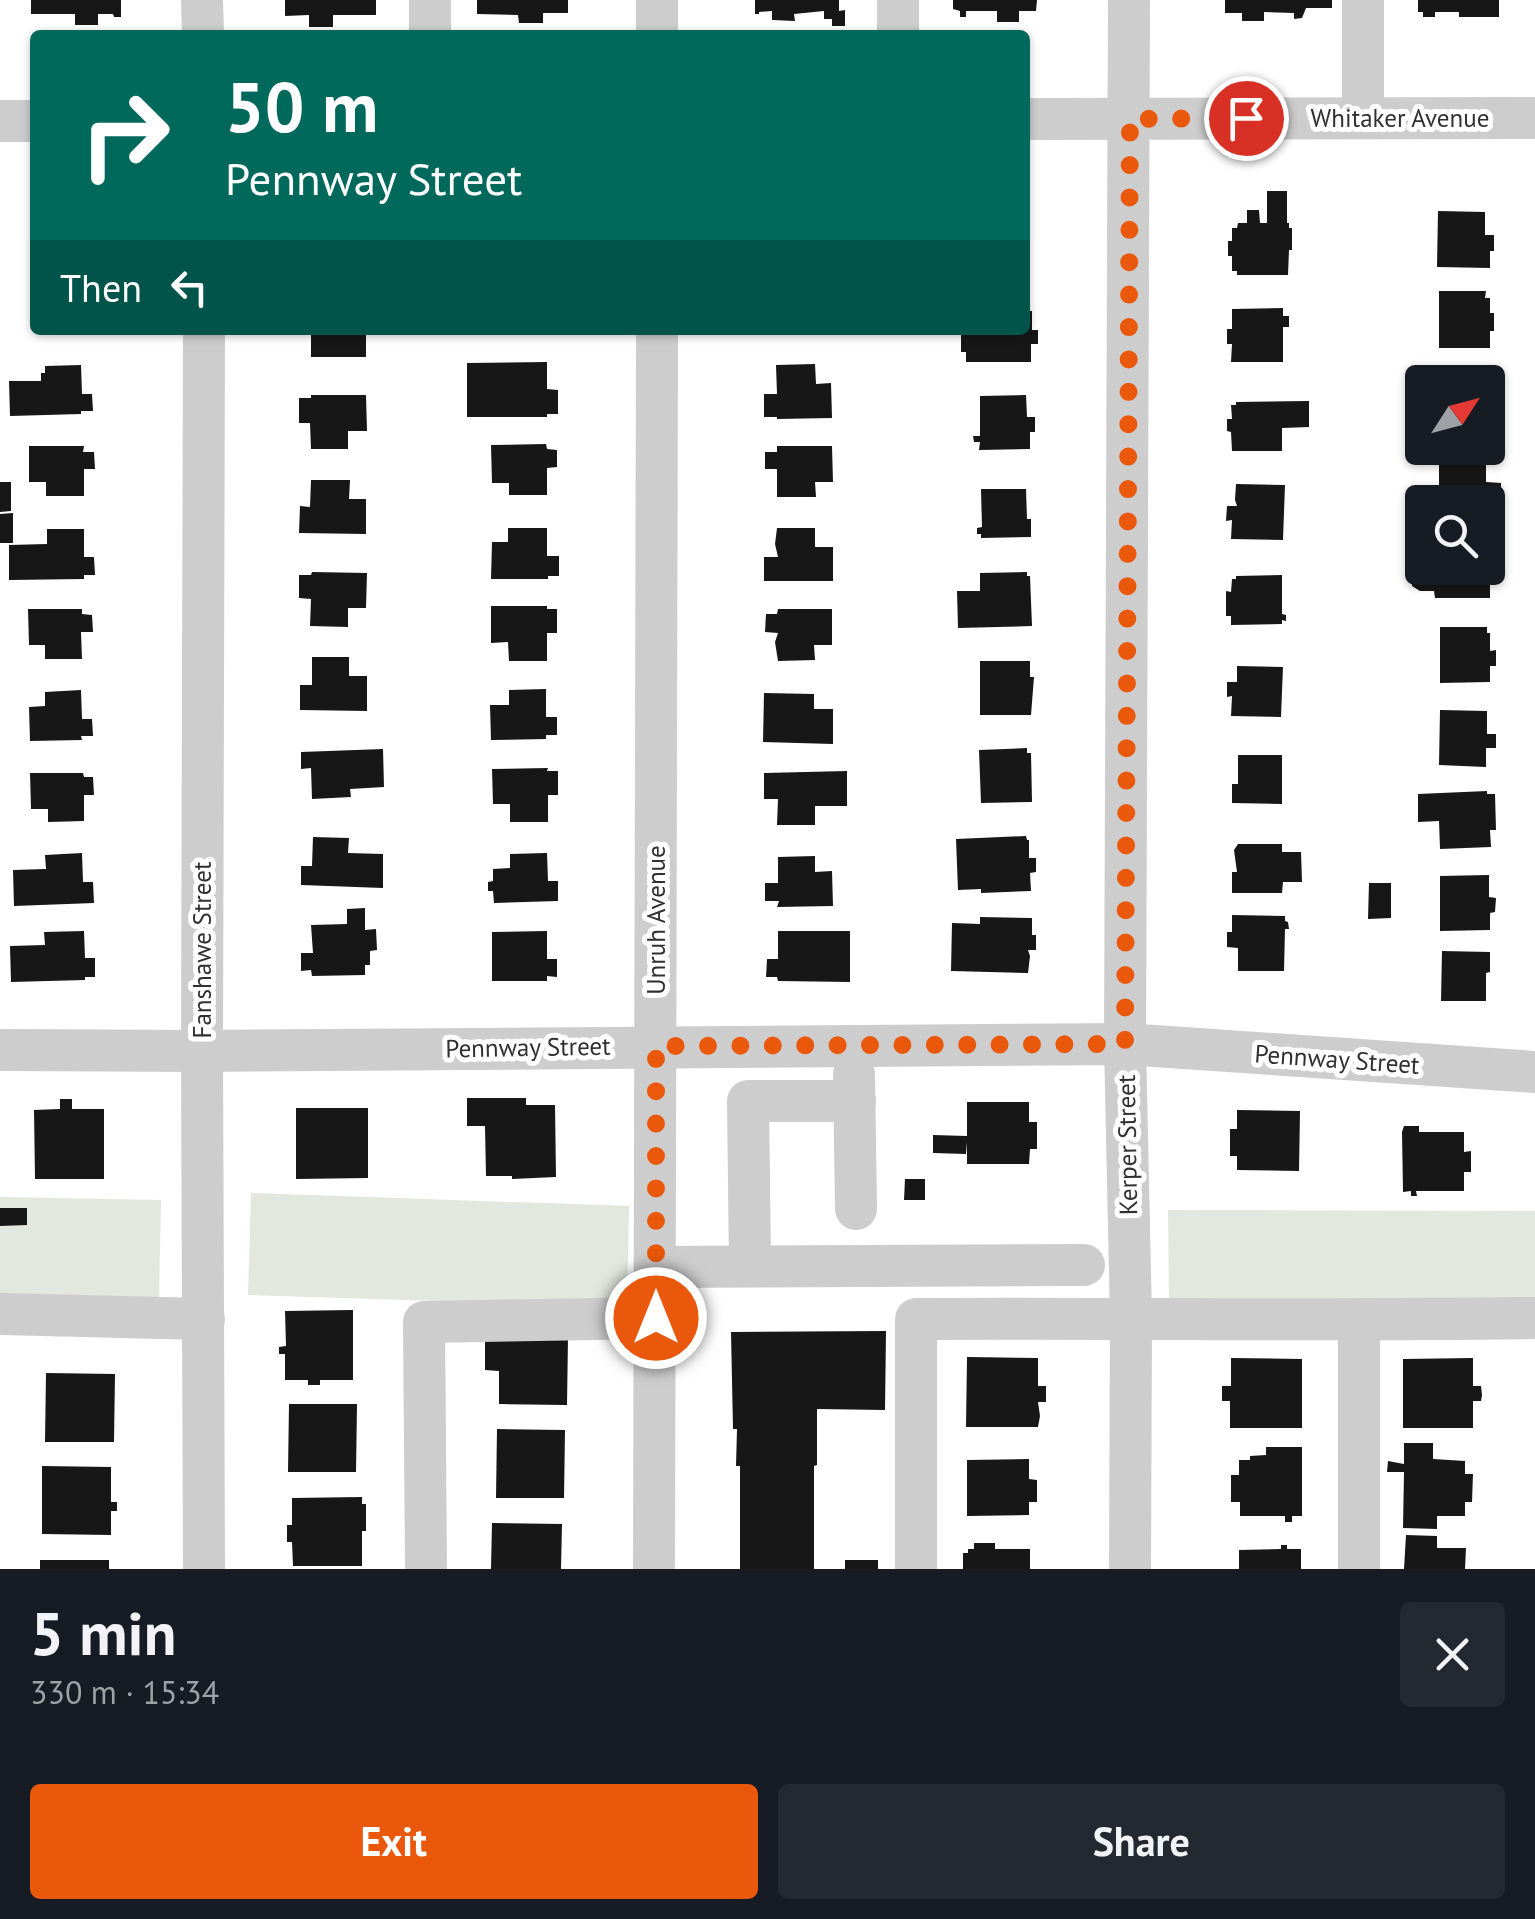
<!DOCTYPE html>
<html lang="en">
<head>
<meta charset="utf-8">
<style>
	body { margin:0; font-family:"PT Sans",sans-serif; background:#242831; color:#f1f3f6; height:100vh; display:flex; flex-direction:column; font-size:38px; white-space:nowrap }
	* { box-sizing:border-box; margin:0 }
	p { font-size:32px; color:#9ea1a6 }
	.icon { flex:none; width:55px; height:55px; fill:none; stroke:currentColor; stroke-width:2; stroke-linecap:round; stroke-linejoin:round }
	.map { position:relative; height:1569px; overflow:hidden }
	.details { display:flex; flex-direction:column; background:#171b24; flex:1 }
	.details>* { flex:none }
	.hud { position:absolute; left:30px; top:30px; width:1000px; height:305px; border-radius:10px; box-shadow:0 2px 8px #0004; background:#00695c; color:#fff; overflow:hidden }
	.needle { width:65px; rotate:54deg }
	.fabs { position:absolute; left:1405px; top:365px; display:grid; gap:20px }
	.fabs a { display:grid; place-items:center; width:100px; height:100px; border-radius:10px; background:#171b24; box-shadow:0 2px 8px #0004; font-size:50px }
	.pin { position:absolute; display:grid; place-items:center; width:85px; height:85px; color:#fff; margin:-42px; border:5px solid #fff; border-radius:50%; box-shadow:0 2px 10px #0007 }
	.me { position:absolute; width:110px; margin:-55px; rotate:0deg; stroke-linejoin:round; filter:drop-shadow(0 0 8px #0008) }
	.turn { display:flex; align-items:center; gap:35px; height:210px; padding:0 30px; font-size:45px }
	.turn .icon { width:130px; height:130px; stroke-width:2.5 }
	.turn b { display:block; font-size:70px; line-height:85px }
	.then { display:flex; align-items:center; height:95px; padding:0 30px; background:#0003; gap:20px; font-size:38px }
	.round { display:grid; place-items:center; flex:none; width:105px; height:105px; border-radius:10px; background:#242831 }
	.head { display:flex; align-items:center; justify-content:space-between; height:170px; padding:0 30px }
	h1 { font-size:60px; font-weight:800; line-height:75px }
	.button { display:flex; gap:20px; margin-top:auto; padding:20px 30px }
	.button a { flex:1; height:115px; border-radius:10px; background:#ea580c; color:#fff; font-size:40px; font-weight:800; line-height:115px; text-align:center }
	.button a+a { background:#242831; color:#f1f3f6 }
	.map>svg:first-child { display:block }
	.green { fill:#e2e8dd }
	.building { fill:#171717 }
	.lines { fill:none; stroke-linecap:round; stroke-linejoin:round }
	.minor { stroke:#cdcdcd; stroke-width:42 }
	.route { stroke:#ea580c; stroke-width:18; stroke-dasharray:0 32.4 }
	.labels { text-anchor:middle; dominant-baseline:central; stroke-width:10; stroke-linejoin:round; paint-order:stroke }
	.street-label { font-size:25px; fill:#303030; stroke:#fff }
</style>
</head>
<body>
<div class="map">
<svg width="1535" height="1569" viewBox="0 0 1535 1569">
	<rect width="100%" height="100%" fill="#fff"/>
	<g class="green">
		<path d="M 251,1193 L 629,1206 L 627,1307 L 248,1295 Z"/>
		<path d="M 0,1197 L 161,1200 L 159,1300 L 0,1296 Z"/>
		<path d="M 1168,1210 L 1535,1211 L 1535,1302 L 1169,1300 Z"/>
	</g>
	<g class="building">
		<path d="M 31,0 L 121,0 L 121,17 L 114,17 L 113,14 L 98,14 L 98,25 L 75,25 L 75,14 L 31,14 Z"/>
		<path d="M 285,0 L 376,0 L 376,15 L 333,15 L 333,27 L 309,27 L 309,15 L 285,16 Z"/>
		<path d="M 477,0 L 568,0 L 568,13 L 543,13 L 543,23 L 519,23 L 518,15 L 477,14 Z"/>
		<path d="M 755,0 L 839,0 L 839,11 L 845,10 L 845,26 L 832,26 L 832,19 L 824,19 L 824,11 L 794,14 L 795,21 L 772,20 L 772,11 L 759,12 L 759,14 L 755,14 Z"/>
		<path d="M 953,0 L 1037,0 L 1036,11 L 1019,11 L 1019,22 L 997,22 L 997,11 L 966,11 L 966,17 L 960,17 L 960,11 L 953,9 Z"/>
		<path d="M 1225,0 L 1332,0 L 1332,8 L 1306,8 L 1302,18 L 1294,19 L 1294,13 L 1264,12 L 1264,21 L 1242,21 L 1242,13 L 1225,13 Z"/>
		<path d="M 1418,0 L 1499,0 L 1499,17 L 1459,17 L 1459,12 L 1435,12 L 1435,17 L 1423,17 L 1423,12 L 1418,12 Z"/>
		<path d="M 1267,191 L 1287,191 L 1287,223 L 1289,223 L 1289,228 L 1292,228 L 1292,250 L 1289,250 L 1288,275 L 1237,275 L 1237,271 L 1232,271 L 1232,256 L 1228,256 L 1228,241 L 1232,241 L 1232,228 L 1237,228 L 1238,223 L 1247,223 L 1247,210 L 1259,210 L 1260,223 L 1267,223 Z"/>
		<path d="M 1438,211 L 1485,212 L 1485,235 L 1494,235 L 1494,251 L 1490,251 L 1490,268 L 1437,267 Z"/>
		<path d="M 1439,291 L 1486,291 L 1485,298 L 1490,298 L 1490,313 L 1494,313 L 1494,331 L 1490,331 L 1490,348 L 1439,348 Z"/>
		<path d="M 1283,308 L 1283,316 L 1289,316 L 1289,327 L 1283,327 L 1283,362 L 1231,362 L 1232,344 L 1227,344 L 1227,329 L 1232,329 L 1232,309 Z"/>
		<path d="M 1025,311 L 1032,311 L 1032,330 L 1038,330 L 1038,344 L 1031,344 L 1031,362 L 966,362 L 966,352 L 961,352 L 961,330 L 1025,330 Z"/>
		<rect x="311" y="330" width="55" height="27"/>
		<path d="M 547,362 L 547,389 L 558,390 L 558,414 L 547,414 L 547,417 L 467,417 L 467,363 Z"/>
		<path d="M 815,364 L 816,384 L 831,383 L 832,418 L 777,419 L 777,417 L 764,417 L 764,394 L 777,394 L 776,365 Z"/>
		<path d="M 81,365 L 82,394 L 92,394 L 93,411 L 81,411 L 81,414 L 10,416 L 9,381 L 41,381 L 41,373 L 45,373 L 45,366 Z"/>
		<path d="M 1415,388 L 1422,388 L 1422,432 L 1414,432 Z"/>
		<path d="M 311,395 L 366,395 L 367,431 L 348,431 L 348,449 L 311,449 L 310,423 L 299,423 L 299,398 L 311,398 Z"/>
		<path d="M 1026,395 L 1027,417 L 1035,417 L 1035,432 L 1030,432 L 1030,449 L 979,450 L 980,442 L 974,442 L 973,436 L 980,436 L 980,396 Z"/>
		<path d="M 1309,401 L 1309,427 L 1282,428 L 1282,451 L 1232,451 L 1231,432 L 1227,431 L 1227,419 L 1232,419 L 1231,405 L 1236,405 L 1236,402 Z"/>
		<path d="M 546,444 L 547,449 L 557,450 L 557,467 L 547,468 L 547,495 L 509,495 L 509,483 L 492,483 L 491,445 Z"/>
		<path d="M 29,446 L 84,446 L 83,452 L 94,452 L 95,469 L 84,469 L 84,496 L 46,496 L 46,482 L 29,482 Z"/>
		<path d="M 777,446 L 832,446 L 833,482 L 815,482 L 816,497 L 777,497 L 777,469 L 765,469 L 765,452 L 777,452 Z"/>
		<path d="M 1439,458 L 1486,458 L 1486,482 L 1501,483 L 1501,496 L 1494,497 L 1494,515 L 1488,515 L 1488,502 L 1439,502 Z"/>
		<path d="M 311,480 L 350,480 L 349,499 L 366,499 L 366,534 L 299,533 L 300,506 L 310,507 Z"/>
		<path d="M 0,482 L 11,482 L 11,511 L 0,512 Z"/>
		<path d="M 1236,484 L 1285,485 L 1283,540 L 1231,539 L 1232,520 L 1226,521 L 1227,506 L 1237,506 L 1235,500 Z"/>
		<path d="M 981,489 L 1026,489 L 1027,519 L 1031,519 L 1031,537 L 981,538 L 981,534 L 977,534 L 977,528 L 982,527 Z"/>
		<path d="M 13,513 L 13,543 L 0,543 L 0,514 Z"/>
		<path d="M 508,528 L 547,528 L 547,556 L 559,556 L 559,576 L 548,576 L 548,579 L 491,579 L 492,542 L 508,542 Z"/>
		<path d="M 777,528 L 815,528 L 815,547 L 833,547 L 833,581 L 764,581 L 764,557 L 778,557 L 775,544 Z"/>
		<path d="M 47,529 L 84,529 L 84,557 L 94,557 L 95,575 L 84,575 L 84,579 L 9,580 L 9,545 L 47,544 Z"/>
		<path d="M 1438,568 L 1494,568 L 1494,581 L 1490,581 L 1490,598 L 1435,598 L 1434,591 L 1420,591 L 1412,586 L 1412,578 L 1419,571 L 1439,571 Z"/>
		<path d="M 312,572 L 367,573 L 366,608 L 348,608 L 348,627 L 310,626 L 311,599 L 299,598 L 299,575 L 311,575 Z"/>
		<path d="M 1027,572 L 1027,576 L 1030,576 L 1032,626 L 958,628 L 957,591 L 980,591 L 980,573 Z"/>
		<path d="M 1282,575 L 1282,614 L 1286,615 L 1286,621 L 1282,620 L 1282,624 L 1231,625 L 1231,616 L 1226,616 L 1226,591 L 1231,592 L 1232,579 L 1236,579 L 1236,576 Z"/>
		<path d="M 491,606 L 547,606 L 547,609 L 557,609 L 557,633 L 547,633 L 547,661 L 509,661 L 508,642 L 491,643 Z"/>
		<path d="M 28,609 L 82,609 L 82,614 L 92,615 L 93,632 L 81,632 L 82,659 L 45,659 L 45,645 L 29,645 Z"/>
		<path d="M 778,609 L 832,609 L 832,645 L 814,645 L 815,660 L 778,661 L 775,642 L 778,633 L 765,632 L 766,614 L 777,614 Z"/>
		<path d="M 1440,627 L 1487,627 L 1487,633 L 1490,633 L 1490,651 L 1496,650 L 1496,666 L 1490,666 L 1490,682 L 1440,683 Z"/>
		<path d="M 312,657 L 349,657 L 349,676 L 367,676 L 367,711 L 300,710 L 300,685 L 312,685 Z"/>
		<path d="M 980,661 L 1030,661 L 1030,677 L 1034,677 L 1031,715 L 980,715 Z"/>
		<path d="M 1237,666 L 1283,667 L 1281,717 L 1231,716 L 1232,696 L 1227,697 L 1227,682 L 1237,682 Z"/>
		<path d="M 546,689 L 546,717 L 557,717 L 557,735 L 546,735 L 546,739 L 491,740 L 490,705 L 509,705 L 509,690 Z"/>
		<path d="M 81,690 L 82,719 L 92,719 L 93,736 L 81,736 L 82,740 L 30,741 L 29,707 L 45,706 L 45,692 Z"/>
		<path d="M 764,693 L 814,694 L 814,709 L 833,709 L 833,744 L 763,742 Z"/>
		<path d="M 1440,710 L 1487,711 L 1487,734 L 1496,734 L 1496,748 L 1486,748 L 1486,767 L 1439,765 Z"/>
		<path d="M 1027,748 L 1027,753 L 1031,753 L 1032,802 L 981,803 L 979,750 Z"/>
		<path d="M 383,749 L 384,787 L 350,789 L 351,797 L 312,799 L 311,768 L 301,769 L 301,752 Z"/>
		<path d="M 1238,755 L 1282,755 L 1282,804 L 1232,803 L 1232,784 L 1238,784 Z"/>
		<path d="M 548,768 L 547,771 L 558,771 L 558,795 L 548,795 L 548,822 L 510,822 L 510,804 L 493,804 L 492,769 Z"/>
		<path d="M 847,771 L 847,806 L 815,806 L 815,825 L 777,825 L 778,799 L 764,799 L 764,773 Z"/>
		<path d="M 30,773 L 83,773 L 84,777 L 93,777 L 94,795 L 84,795 L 84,821 L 48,822 L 48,809 L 31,809 Z"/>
		<path d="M 1487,791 L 1487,794 L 1495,794 L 1496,830 L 1490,830 L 1491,847 L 1440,849 L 1439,821 L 1418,822 L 1418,794 Z"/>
		<path d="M 1026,836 L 1027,840 L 1029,840 L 1029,858 L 1036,858 L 1036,872 L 1030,873 L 1031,891 L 981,893 L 981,889 L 958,890 L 956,839 Z"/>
		<path d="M 313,837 L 349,838 L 348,853 L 383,854 L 383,888 L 301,885 L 301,866 L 312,866 Z"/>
		<path d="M 1238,844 L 1282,844 L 1282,852 L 1301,852 L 1302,882 L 1283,882 L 1282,893 L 1232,893 L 1232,872 L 1237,872 L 1234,850 Z"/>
		<path d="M 82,853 L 83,882 L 93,882 L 94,903 L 14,906 L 13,870 L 46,869 L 45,855 Z"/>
		<path d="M 547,853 L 548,881 L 558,881 L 558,901 L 494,903 L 493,891 L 488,891 L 488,882 L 493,881 L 493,869 L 510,868 L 510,854 Z"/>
		<path d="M 815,856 L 815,872 L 832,871 L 833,906 L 777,907 L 779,901 L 765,901 L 765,883 L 778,883 L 778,857 Z"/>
		<path d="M 1489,875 L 1489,897 L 1496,898 L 1495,912 L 1490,913 L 1490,930 L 1440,931 L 1440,876 Z"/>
		<path d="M 1369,883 L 1391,883 L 1391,918 L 1368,919 Z"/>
		<path d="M 365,908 L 365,930 L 376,929 L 377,950 L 370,951 L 370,965 L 365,965 L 365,975 L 312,976 L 311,970 L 301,971 L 301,953 L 313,953 L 311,925 L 347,924 L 347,909 Z"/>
		<path d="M 1232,915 L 1285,916 L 1285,921 L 1288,922 L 1289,929 L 1285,929 L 1284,971 L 1238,971 L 1238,948 L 1227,947 L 1227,932 L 1232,932 Z"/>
		<path d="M 980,917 L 1032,918 L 1032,935 L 1036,935 L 1036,950 L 1028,950 L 1030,956 L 1028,973 L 951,971 L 952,923 L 980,924 Z"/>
		<path d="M 84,931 L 85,958 L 95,958 L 95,977 L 85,977 L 85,980 L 11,982 L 10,946 L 45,945 L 44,932 Z"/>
		<path d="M 547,931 L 547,959 L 557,959 L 557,977 L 547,976 L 547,981 L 492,981 L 492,932 Z"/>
		<path d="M 778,931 L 850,931 L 850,982 L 778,981 L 777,977 L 766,977 L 767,959 L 778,959 Z"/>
		<path d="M 1442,951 L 1490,952 L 1490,972 L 1486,973 L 1486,1001 L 1441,1001 Z"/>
		<path d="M 467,1098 L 526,1098 L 526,1105 L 555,1105 L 556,1177 L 512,1179 L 512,1176 L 486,1176 L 485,1126 L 467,1126 Z"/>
		<path d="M 60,1099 L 72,1099 L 72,1109 L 104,1109 L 104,1179 L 35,1179 L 34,1110 L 60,1109 Z"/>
		<path d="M 967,1102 L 1029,1102 L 1029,1122 L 1037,1122 L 1037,1149 L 1030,1149 L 1029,1164 L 967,1164 L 967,1142 L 966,1154 L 933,1153 L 933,1135 L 967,1136 Z"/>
		<path d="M 296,1108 L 368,1108 L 368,1178 L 296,1179 Z"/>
		<path d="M 1237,1110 L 1300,1111 L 1299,1171 L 1237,1170 L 1237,1156 L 1230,1156 L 1230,1129 L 1237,1129 Z"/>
		<path d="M 1404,1126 L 1419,1126 L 1419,1132 L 1464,1132 L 1464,1152 L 1471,1151 L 1471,1172 L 1464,1172 L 1464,1191 L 1416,1191 L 1417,1196 L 1411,1196 L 1411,1191 L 1403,1192 L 1402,1132 Z"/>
		<path d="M 905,1179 L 925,1179 L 925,1200 L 904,1200 Z"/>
		<path d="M 0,1208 L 27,1208 L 27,1225 L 0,1226 Z"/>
		<path d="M 353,1310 L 353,1380 L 320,1380 L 320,1385 L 308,1385 L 308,1380 L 285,1380 L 285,1354 L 279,1354 L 279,1347 L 286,1346 L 285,1311 Z"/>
		<path d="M 886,1331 L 885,1410 L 817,1409 L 817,1465 L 814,1466 L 814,1569 L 740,1569 L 740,1466 L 736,1466 L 737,1429 L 733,1429 L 731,1332 Z"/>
		<path d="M 568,1337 L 567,1405 L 499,1404 L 499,1371 L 485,1370 L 485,1341 Z"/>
		<path d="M 967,1357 L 1038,1358 L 1038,1386 L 1046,1386 L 1046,1402 L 1038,1402 L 1040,1416 L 1038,1427 L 966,1427 Z"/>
		<path d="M 1231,1358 L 1302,1359 L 1302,1428 L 1230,1428 L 1230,1401 L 1222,1401 L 1222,1386 L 1231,1386 Z"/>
		<path d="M 1473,1358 L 1473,1386 L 1481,1386 L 1482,1395 L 1481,1401 L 1473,1401 L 1473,1428 L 1403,1428 L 1403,1359 Z"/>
		<path d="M 46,1373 L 115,1374 L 114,1442 L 45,1442 Z"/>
		<path d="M 289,1404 L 357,1404 L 356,1472 L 288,1472 Z"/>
		<path d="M 497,1429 L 565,1430 L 564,1498 L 496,1498 Z"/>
		<path d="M 1404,1443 L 1433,1443 L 1433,1459 L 1465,1461 L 1465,1474 L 1473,1474 L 1472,1502 L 1465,1502 L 1465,1516 L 1437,1516 L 1437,1529 L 1403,1528 L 1404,1472 L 1387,1472 L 1388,1461 L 1404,1464 Z"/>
		<path d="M 1266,1447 L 1302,1447 L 1302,1516 L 1292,1516 L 1292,1522 L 1285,1522 L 1285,1516 L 1240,1516 L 1240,1502 L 1231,1502 L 1231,1475 L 1239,1475 L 1239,1460 L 1250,1460 L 1250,1456 L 1266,1455 Z"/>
		<path d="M 1029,1459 L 1029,1479 L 1037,1480 L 1037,1502 L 1029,1502 L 1029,1515 L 967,1516 L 967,1460 Z"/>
		<path d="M 42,1466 L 111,1467 L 111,1502 L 117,1502 L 117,1511 L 111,1511 L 111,1535 L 42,1534 Z"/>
		<path d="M 362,1497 L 362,1504 L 366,1504 L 366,1531 L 362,1531 L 362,1566 L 293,1566 L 292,1542 L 287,1542 L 287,1525 L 292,1525 L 292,1498 Z"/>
		<path d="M 492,1523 L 562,1524 L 561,1569 L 491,1569 Z"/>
		<path d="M 1406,1535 L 1437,1536 L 1437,1548 L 1466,1548 L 1465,1569 L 1404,1569 Z"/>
		<path d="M 974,1543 L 995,1543 L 995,1549 L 1030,1549 L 1030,1569 L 963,1569 L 963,1553 L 968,1553 L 968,1549 L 974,1549 Z"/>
		<path d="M 1281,1545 L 1287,1545 L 1287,1549 L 1301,1549 L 1301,1569 L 1239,1569 L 1239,1550 L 1281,1549 Z"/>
		<rect x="40" y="1560" width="69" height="9"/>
		<rect x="845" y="1560" width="33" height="9"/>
	</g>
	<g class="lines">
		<g class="minor">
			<path d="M 202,0 L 203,35"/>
			<path d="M 430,0 L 430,35"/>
			<path d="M 657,0 L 657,35"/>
			<path d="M 898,0 L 898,35"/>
			<path d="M 1129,0 L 1125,1044 L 1131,1318 L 1130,1569"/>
			<path d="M 1363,118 L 1363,0"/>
			<path d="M 1025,119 L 1535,118"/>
			<path d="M 0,121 L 35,121"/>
			<path d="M 204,330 L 202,1051 L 204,1569"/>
			<path d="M 0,1050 L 202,1051 L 1125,1044 L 1535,1072"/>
			<path d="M 854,1074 L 856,1209"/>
			<path d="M 750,1266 L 748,1101 L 855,1101"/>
			<path d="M 656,1267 L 1084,1265"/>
			<path d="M 0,1314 L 204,1319"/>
			<path d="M 1359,1320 L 1359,1569"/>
			<path d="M 426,1569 L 424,1322 L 656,1318"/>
			<path d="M 654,1569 L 657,330"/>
			<path d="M 916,1569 L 916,1319 C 1123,1318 1329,1321 1535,1318"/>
		</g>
	</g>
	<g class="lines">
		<path class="route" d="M 656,1318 L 656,1046 L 1125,1044 L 1130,119 L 1246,118"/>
	</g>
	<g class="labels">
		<g class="street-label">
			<text x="1400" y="118">Whitaker Avenue</text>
			<text transform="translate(656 920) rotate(-90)">Unruh Avenue</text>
			<text transform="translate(202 950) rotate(-90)">Fanshawe Street</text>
			<text transform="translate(528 1047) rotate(-1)">Pennway Street</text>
			<text transform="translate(1337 1059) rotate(4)">Pennway Street</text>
			<text transform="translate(1127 1145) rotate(-91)">Kerper Street</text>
		</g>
	</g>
</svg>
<div class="fabs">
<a><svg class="needle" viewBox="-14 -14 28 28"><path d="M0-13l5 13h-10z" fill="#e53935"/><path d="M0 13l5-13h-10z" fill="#9ea1a6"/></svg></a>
<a><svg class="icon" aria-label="search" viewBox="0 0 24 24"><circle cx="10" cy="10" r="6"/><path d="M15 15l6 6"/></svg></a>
</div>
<div class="pin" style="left:1246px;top:118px;background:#d93025"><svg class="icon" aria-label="arrive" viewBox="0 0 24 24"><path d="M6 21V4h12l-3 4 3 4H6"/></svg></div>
<svg class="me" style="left:656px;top:1318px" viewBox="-20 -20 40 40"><circle r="17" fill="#ea580c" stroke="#fff" stroke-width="3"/><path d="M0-11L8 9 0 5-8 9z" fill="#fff"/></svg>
<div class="hud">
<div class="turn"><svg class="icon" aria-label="right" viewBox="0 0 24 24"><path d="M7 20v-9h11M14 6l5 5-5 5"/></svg><div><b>50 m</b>Pennway Street</div></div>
<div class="then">Then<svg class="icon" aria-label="left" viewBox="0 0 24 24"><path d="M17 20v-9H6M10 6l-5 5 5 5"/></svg></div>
</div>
</div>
<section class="details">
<div class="head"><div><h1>5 min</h1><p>330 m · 15:34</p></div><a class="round"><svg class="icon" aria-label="close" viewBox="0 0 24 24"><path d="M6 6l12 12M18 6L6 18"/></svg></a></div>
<div class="button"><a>Exit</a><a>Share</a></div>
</section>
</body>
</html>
